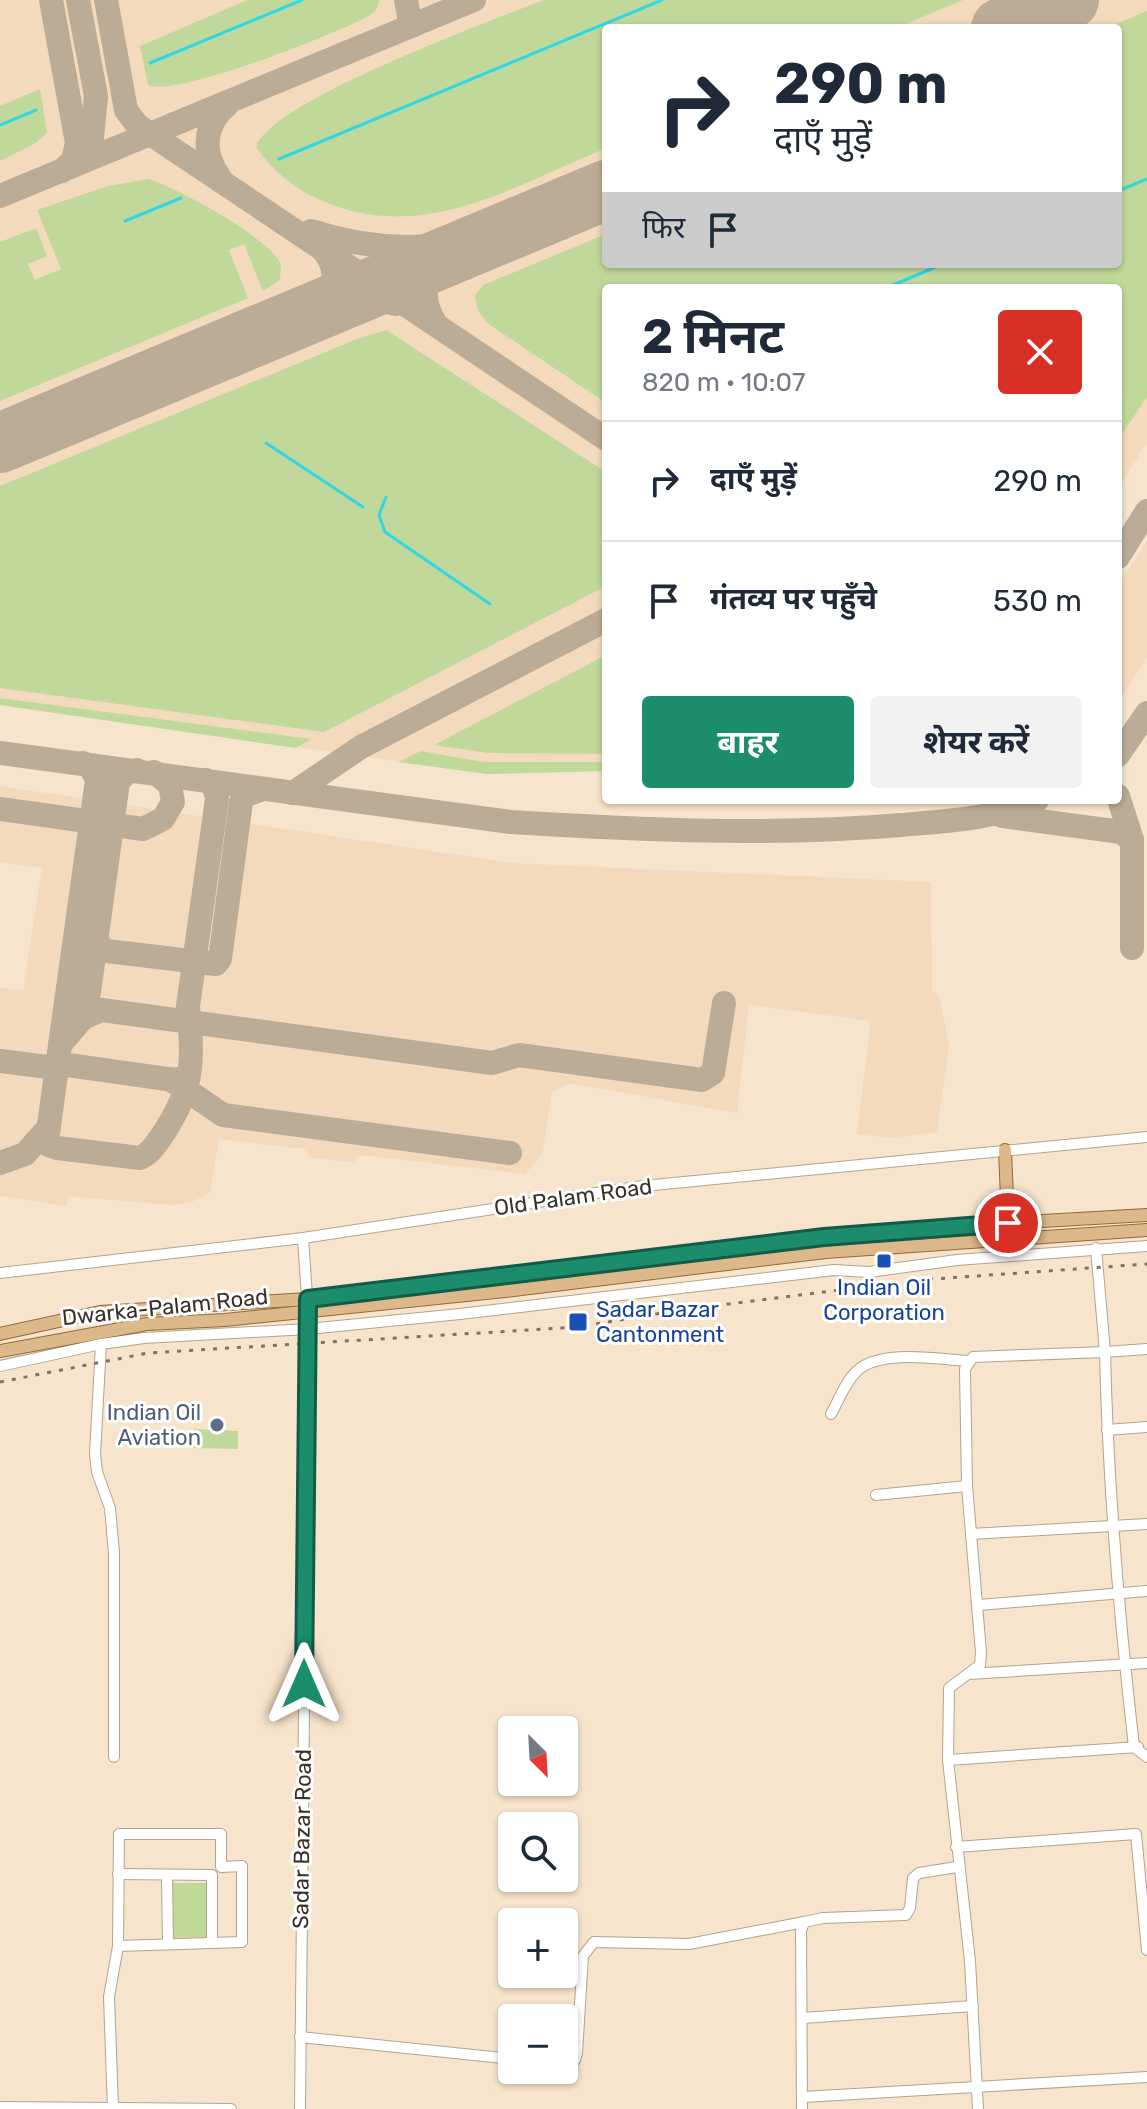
<!DOCTYPE html>
<html lang="hi">
<head>
<meta charset="utf-8">
<style>
	body { margin:0; font-family:Rubik,"Noto Sans Devanagari",sans-serif; background:#f2f2f3; color:#1f2937; height:100vh; display:flex; flex-direction:column; font-size:30px; white-space:nowrap }
	* { box-sizing:border-box; margin:0 }
	p { font-size:26px; color:#747a83 }
	.icon { flex:none; width:44px; height:44px; fill:none; stroke:currentColor; stroke-width:2; stroke-linecap:round; stroke-linejoin:round }
	.map { position:relative; flex:1; overflow:hidden }
	.drawer { position:absolute; left:602px; top:284px; width:520px; height:520px; display:flex; flex-direction:column; background:#fff; border-radius:8px; box-shadow:0 2px 6px #0004 }
	.drawer>* { flex:none }
	.banner { position:absolute; left:602px; top:24px; width:520px; height:244px; border-radius:8px; box-shadow:0 2px 6px #0004; background:#fff; color:#1f2937; overflow:hidden }
	.needle { width:52px; rotate:156deg }
	.controls { position:absolute; left:498px; top:1716px; display:grid; gap:16px }
	.controls a { display:grid; place-items:center; width:80px; height:80px; border-radius:8px; background:#fff; box-shadow:0 2px 6px #0004; font-size:40px }
	.pin { position:absolute; display:grid; place-items:center; width:68px; height:68px; color:#fff; margin:-34px; border:4px solid #fff; border-radius:50%; box-shadow:0 2px 8px #0007 }
	.me { position:absolute; width:88px; margin:-44px; rotate:0deg; stroke-linejoin:round; filter:drop-shadow(0 0 6px #0008) }
	.turn { display:flex; align-items:center; gap:28px; height:168px; padding:0 40px; font-size:36px }
	.turn .icon { width:104px; height:104px; stroke-width:2.5 }
	.turn b { display:block; font-size:56px; line-height:68px }
	.then { display:flex; align-items:center; height:76px; padding:0 40px; background:#0003; gap:16px; font-size:30px }
	.round { display:grid; place-items:center; flex:none; width:84px; height:84px; border-radius:8px; background:#f2f2f3 }
	.headline { display:flex; align-items:center; justify-content:space-between; height:136px; padding:0 40px }
	h1 { font-size:48px; font-weight:700; line-height:60px }
	.action { display:flex; gap:16px; margin-top:auto; padding:16px 40px }
	.action a { flex:1; height:92px; border-radius:8px; background:#1b8d6d; color:#fff; font-size:32px; font-weight:700; line-height:92px; text-align:center }
	.action a+a { background:#f2f2f3; color:#1f2937 }
	ul { padding:0; list-style:none }
	li { display:flex; align-items:center; gap:24px; height:120px; padding:0 40px; border-top:2px solid #e0e1e3 }
	li div { flex:1 }
	li b { display:block; font-size:30px }
	li em { font-style:normal }
	.map>svg:first-child { display:block }
	.built { fill:#f3dabc; fill-rule:evenodd }
	.green { fill:#c0d99a }
	.lines { fill:none; stroke-linecap:round; stroke-linejoin:round }
	.stream { stroke:#33d6e5; stroke-width:3 }
	.taxiway { stroke:#bbac98; stroke-width:24 }
	.runway { stroke:#bbac98; stroke-width:60 }
	.minor-casing { stroke:#b5a38c; stroke-width:12 }
	.major-casing { stroke:#946a35; stroke-width:14 }
	.minor { stroke:#fff; stroke-width:10 }
	.major { stroke:#dcb88a; stroke-width:12 }
	.rail { stroke:#7f7365; stroke-width:3; stroke-dasharray:4 8; stroke-linecap:butt }
	.route-casing { stroke:#125c47; stroke-width:20 }
	.route { stroke:#1b8d6d; stroke-width:14 }
	.transit-dot { fill:#1a4fb4; stroke:#fff; stroke-width:3 }
	.service-dot { fill:#5c6f8a; stroke:#fff; stroke-width:3 }
	.labels { text-anchor:middle; dominant-baseline:central; stroke-width:6; stroke-linejoin:round; paint-order:stroke }
	.street-label { font-size:22px; fill:#393128; stroke:#fff }
	.transit-label { font-size:22px; fill:#164399; stroke:#fff }
	.service-label { font-size:22px; fill:#4e5e75; stroke:#fff; text-anchor:end }
</style>
</head>
<body>
<div class="map">
<svg width="1147" height="2109" viewBox="0 0 1147 2109">
	<rect width="100%" height="100%" fill="#f7e4cc"/>
	<g class="built">
		<path d="M 0,0 L 1147,0 L 1147,442 L 1118,489 L 1118,288 L 606,288 L 606,771 L 487,774 L 0,705 ZM 606,28 L 1118,28 L 1118,264 L 606,264 Z"/>
		<path d="M 1147,541 L 1147,657 L 1118,702 L 1118,586 Z"/>
		<path d="M 0,786 L 512,863 L 931,882 L 932,990 L 939,994 L 949,1045 L 937,1132 L 889,1138 L 857,1134 L 871,1021 L 749,1005 L 737,1113 L 568,1083 L 552,1093 L 542,1155 L 525,1174 L 361,1155 L 353,1162 L 312,1158 L 304,1149 L 219,1139 L 210,1193 L 190,1203 L 169,1205 L 68,1196 L 67,1206 L 0,1196 L 0,988 L 23,990 L 42,868 L 0,862 Z"/>
	</g>
	<g class="green">
		<path d="M 247,0 L 379,0 C 378,7 376,11 370,15 C 342,32 171,99 148,85 L 140,46 Z"/>
		<path d="M 543,0 L 963,0 L 896,28 L 606,28 L 606,148 C 519,184 428,241 333,205 C 301,194 276,175 256,147 C 270,101 492,21 543,0 Z"/>
		<path d="M 1147,11 L 1147,397 L 1118,440 L 1118,288 L 606,288 L 606,403 L 487,323 L 478,311 L 475,296 L 483,285 L 606,234 L 606,264 L 1118,264 L 1118,28 L 1106,28 Z"/>
		<path d="M 40,89 L 47,133 L 36,143 L 0,161 L 0,106 Z"/>
		<path d="M 148,179 C 177,187 269,238 281,264 L 280,280 L 263,291 L 244,244 L 229,250 L 248,298 L 0,401 L 0,242 L 36,228 L 47,256 L 28,264 L 35,280 L 61,269 L 37,210 L 108,186 Z"/>
		<path d="M 386,330 L 606,472 L 606,586 L 324,732 L 0,688 L 0,486 L 357,339 Z"/>
		<path d="M 606,655 L 606,754 L 489,753 L 434,745 Z"/>
		<path d="M 0,698 L 311,739 L 296,748 L 0,705 Z"/>
		<path d="M 421,751 L 483,762 L 606,762 L 606,771 L 487,774 L 398,762 Z"/>
		<path d="M 194,1429 L 238,1431 L 238,1449 L 193,1448 Z"/>
		<path d="M 173,1883 L 206,1883 L 206,1937 L 173,1938 Z"/>
	</g>
	<g class="lines">
		<g class="stream">
			<path d="M 150,63 L 302,0"/>
			<path d="M 0,125 L 36,110"/>
			<path d="M 279,159 L 662,0"/>
			<path d="M 1118,191 L 1147,179"/>
			<path d="M 125,221 L 181,198"/>
			<path d="M 886,288 L 943,264"/>
			<path d="M 266,443 L 363,507"/>
			<path d="M 386,497 L 379,515 L 385,532 L 490,604"/>
		</g>
		<g class="taxiway">
			<path d="M 51,0 L 77,143 L 73,160 L 62,171"/>
			<path d="M 78,0 L 96,96 L 91,149"/>
			<path d="M 106,0 L 126,110 L 137,125 L 606,439"/>
			<path d="M 406,0 L 411,26"/>
			<path d="M 220,178 C 202,154 203,124 227,105"/>
			<path d="M 0,196 L 474,0"/>
			<path d="M 311,231 C 376,252 436,252 502,233"/>
			<path d="M 332,305 L 364,297 L 396,304"/>
			<path d="M 309,315 C 332,298 344,272 321,248"/>
			<path d="M 436,324 C 419,298 424,277 446,256"/>
			<path d="M 1118,557 L 1147,511"/>
			<path d="M 0,753 L 511,822 C 640,830 771,836 901,825 C 948,821 993,819 1037,800"/>
			<path d="M 1118,755 L 1147,713"/>
			<path d="M 137,770 L 127,772 L 118,782 L 86,1014 L 60,1045 L 47,1140 L 49,1145 L 57,1148 L 140,1158 C 152,1153 157,1142 165,1131 C 195,1084 193,1060 188,1006 L 217,799 L 214,786 L 206,780"/>
			<path d="M 293,793 L 361,747 L 606,620"/>
			<path d="M 1118,796 L 1132,840 L 1132,948"/>
			<path d="M 0,809 L 143,829 L 163,819 L 173,802 L 170,785 L 154,772"/>
			<path d="M 1002,816 L 1121,832 L 1132,840"/>
			<path d="M 97,938 L 100,947 L 107,951 L 216,964 L 220,959 L 241,802 L 246,795 L 263,789"/>
			<path d="M 85,1017 L 102,1010 L 492,1063 L 519,1055 L 702,1080 L 713,1073 L 724,1003"/>
			<path d="M 60,1045 L 97,780 L 91,768 L 83,763"/>
			<path d="M 0,1061 L 48,1067 L 68,1065 L 174,1080 L 184,1078"/>
			<path d="M 170,1079 L 223,1115 L 510,1153"/>
			<path d="M 0,1163 L 25,1154 L 49,1127"/>
		</g>
		<g class="runway">
			<path d="M 1001,28 L 1069,0"/>
			<path d="M 0,443 L 606,190"/>
		</g>
		<defs>
			<g id="minor">
				<path d="M 0,1273 L 303,1238 L 643,1186 L 1147,1137"/>
				<path d="M 101,1344 L 95,1454 L 97,1472 L 110,1508 L 114,1553 L 114,1757"/>
				<path d="M 1147,1349 L 1105,1352 C 1108,1484 1119,1616 1134,1747 L 1147,1757"/>
				<path d="M 0,1366 L 101,1344 L 144,1338 L 308,1329 L 460,1314 L 834,1270 L 869,1272 L 957,1260 L 1147,1246"/>
				<path d="M 831,1414 C 839,1400 845,1382 857,1371 C 879,1349 939,1359 967,1361"/>
				<path d="M 1107,1430 L 1147,1427"/>
				<path d="M 876,1495 L 967,1486"/>
				<path d="M 971,1534 L 1147,1524"/>
				<path d="M 979,1605 L 1147,1591"/>
				<path d="M 969,1674 L 1147,1663"/>
				<path d="M 948,1760 L 1138,1747"/>
				<path d="M 956,1847 L 1136,1834 L 1147,1950"/>
				<path d="M 118,1874 L 212,1875 L 212,1943"/>
				<path d="M 167,1875 L 168,1944"/>
				<path d="M 803,2018 L 973,2006"/>
				<path d="M 300,2037 L 512,2059"/>
				<path d="M 564,2064 L 575,2060 L 577,2053 L 583,1956 L 594,1942 L 689,1944 L 804,1922"/>
				<path d="M 803,2097 L 1147,2077"/>
				<path d="M 0,2107 L 231,2109"/>
				<path d="M 113,2109 L 109,1997 L 118,1946 L 119,1834 L 221,1834 L 221,1867 L 242,1866 L 242,1942 L 118,1946"/>
				<path d="M 300,2109 L 308,1311 L 303,1238"/>
				<path d="M 802,2109 L 801,1931 L 804,1922 L 823,1918 L 906,1915 L 910,1908 L 913,1878 L 919,1873 L 957,1867"/>
				<path d="M 978,2109 L 970,1961 L 948,1760 L 949,1688 L 980,1665 L 981,1652 L 967,1486 L 965,1369 L 973,1357 L 1105,1352 L 1096,1248"/>
			</g>
			<g id="major">
				<path d="M 1005,1150 L 1008,1223"/>
				<path d="M 0,1334 L 100,1312 L 308,1299 L 917,1228 L 1147,1215"/>
				<path d="M 0,1351 L 147,1324 L 225,1320 L 505,1291 L 826,1252 L 1147,1230"/>
			</g>
		</defs>
		<use href="#minor" class="minor-casing"/>
		<use href="#major" class="major-casing"/>
		<use href="#minor" class="minor"/>
		<use href="#major" class="major"/>
		<path class="rail" d="M 0,1382 L 148,1353 L 578,1327 L 680,1310 L 919,1280 L 1147,1264"/>
	</g>
	<g class="lines">
		<defs>
			<path id="route" d="M 304,1684 L 308,1299 L 824,1237 L 1008,1223"/>
		</defs>
		<use href="#route" class="route-casing"/>
		<use href="#route" class="route"/>
	</g>
	<g class="transit-dot">
		<rect x="876" y="1253" width="16" height="16" rx="4"/>
		<rect x="568" y="1312" width="20" height="20" rx="4"/>
	</g>
	<circle class="service-dot" cx="217" cy="1425" r="8"/>
	<g class="labels">
		<g class="street-label">
			<text transform="translate(573 1197) rotate(-8)">Old Palam Road</text>
			<text transform="translate(165 1307) rotate(-6)">Dwarka-Palam Road</text>
			<text transform="translate(302 1839) rotate(-89)">Sadar Bazar Road</text>
		</g>
		<g class="transit-label">
			<text x="884" y="1287">Indian Oil<tspan x="884" dy="25">Corporation</tspan></text>
			<text x="596" y="1309" text-anchor="start">Sadar Bazar<tspan x="596" dy="25">Cantonment</tspan></text>
		</g>
		<g class="service-label">
			<text x="201" y="1412">Indian Oil<tspan x="201" dy="25">Aviation</tspan></text>
		</g>
	</g>
</svg>
<div class="controls">
<a><svg class="needle" viewBox="-14 -14 28 28"><path d="M0-13l5 13h-10z" fill="#e53935"/><path d="M0 13l5-13h-10z" fill="#747a83"/></svg></a>
<a><svg class="icon" aria-label="search" viewBox="0 0 24 24"><circle cx="10" cy="10" r="6"/><path d="M15 15l6 6"/></svg></a>
<a>+</a>
<a>−</a>
</div>
<div class="pin" style="left:1008px;top:1223px;background:#d93025"><svg class="icon" aria-label="arrive" viewBox="0 0 24 24"><path d="M6 21V4h12l-3 4 3 4H6"/></svg></div>
<svg class="me" style="left:304px;top:1684px" viewBox="-20 -20 40 40"><path d="M0-17L14 15 0 8-14 15z" fill="#1b8d6d" stroke="#fff" stroke-width="4"/></svg>
<div class="banner">
<div class="turn"><svg class="icon" aria-label="right" viewBox="0 0 24 24"><path d="M7 20v-9h11M14 6l5 5-5 5"/></svg><div><b>290 m</b>दाएँ मुड़ें</div></div>
<div class="then">फिर<svg class="icon" aria-label="arrive" viewBox="0 0 24 24"><path d="M6 21V4h12l-3 4 3 4H6"/></svg></div>
</div>
<section class="drawer">
<div class="headline"><div><h1>2 मिनट</h1><p>820 m · 10:07</p></div><a class="round" style="background:#d93025;color:#fff"><svg class="icon" aria-label="close" viewBox="0 0 24 24"><path d="M6 6l12 12M18 6L6 18"/></svg></a></div>
<ul>
<li><svg class="icon" aria-label="right" viewBox="0 0 24 24"><path d="M7 20v-9h11M14 6l5 5-5 5"/></svg><div><b>दाएँ मुड़ें</b></div><em>290 m</em></li>
<li><svg class="icon" aria-label="arrive" viewBox="0 0 24 24"><path d="M6 21V4h12l-3 4 3 4H6"/></svg><div><b>गंतव्य पर पहुँचे</b></div><em>530 m</em></li>
</ul>
<div class="action"><a>बाहर</a><a>शेयर करें</a></div>
</section>
</div>
</body>
</html>
